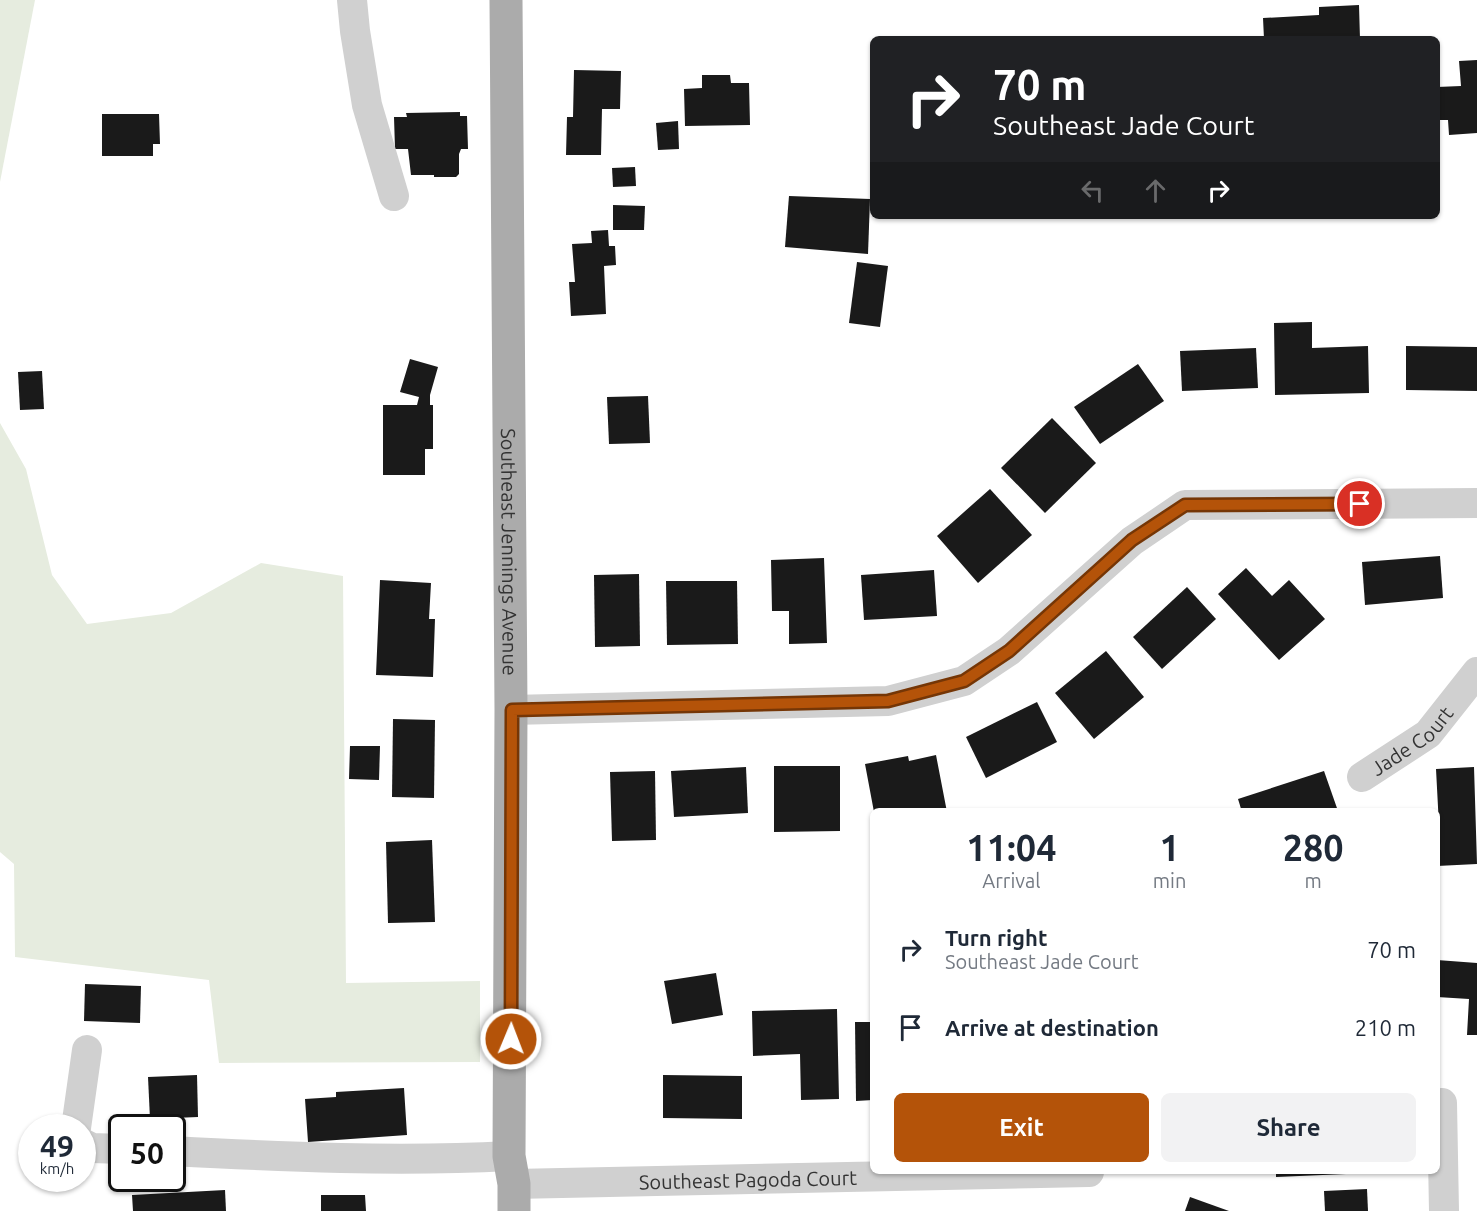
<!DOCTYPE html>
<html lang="en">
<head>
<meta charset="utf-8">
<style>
	body { margin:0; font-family:Ubuntu,sans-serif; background:#f2f2f3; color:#1f2937; height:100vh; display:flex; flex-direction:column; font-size:22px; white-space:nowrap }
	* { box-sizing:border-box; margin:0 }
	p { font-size:20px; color:#747a83 }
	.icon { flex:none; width:33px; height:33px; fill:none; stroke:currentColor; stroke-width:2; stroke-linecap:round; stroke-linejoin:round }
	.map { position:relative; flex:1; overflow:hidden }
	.panel { position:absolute; left:870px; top:808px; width:570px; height:366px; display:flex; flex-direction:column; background:#fff; border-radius:9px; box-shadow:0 2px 4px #0004 }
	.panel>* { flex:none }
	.banner { position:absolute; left:870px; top:36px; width:570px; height:183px; border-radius:9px; box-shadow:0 2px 4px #0004; background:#202124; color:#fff; overflow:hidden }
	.speed { position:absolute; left:18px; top:1114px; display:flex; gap:12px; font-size:30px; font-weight:700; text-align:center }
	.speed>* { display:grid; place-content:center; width:78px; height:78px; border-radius:50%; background:#fff; box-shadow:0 2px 4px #0004; line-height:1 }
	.speed small { font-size:15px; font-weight:400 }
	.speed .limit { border:3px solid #111; border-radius:9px; background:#fff; color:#111 }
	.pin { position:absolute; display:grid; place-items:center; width:51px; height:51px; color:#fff; margin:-26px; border:3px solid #fff; border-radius:50%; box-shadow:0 2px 6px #0007 }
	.me { position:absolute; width:66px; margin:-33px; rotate:1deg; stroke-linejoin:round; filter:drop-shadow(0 0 4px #0008) }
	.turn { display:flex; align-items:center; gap:21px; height:126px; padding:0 24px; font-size:27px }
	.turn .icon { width:78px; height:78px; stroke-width:2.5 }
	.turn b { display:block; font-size:42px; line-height:51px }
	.lanes { display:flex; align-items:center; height:57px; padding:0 24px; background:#0003; justify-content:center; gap:30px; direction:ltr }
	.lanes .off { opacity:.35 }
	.eta { display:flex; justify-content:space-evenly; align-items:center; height:102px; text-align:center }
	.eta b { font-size:36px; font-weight:700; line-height:42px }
	.cta { display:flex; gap:12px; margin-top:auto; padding:12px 24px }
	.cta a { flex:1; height:69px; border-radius:9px; background:#b45309; color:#fff; font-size:24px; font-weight:700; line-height:69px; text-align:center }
	.cta a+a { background:#f2f2f3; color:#1f2937 }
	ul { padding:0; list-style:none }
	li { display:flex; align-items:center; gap:18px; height:78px; padding:0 24px }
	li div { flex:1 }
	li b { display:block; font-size:22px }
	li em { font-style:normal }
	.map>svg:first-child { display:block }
	.green { fill:#e6ecdf }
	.building { fill:#1a1a1a }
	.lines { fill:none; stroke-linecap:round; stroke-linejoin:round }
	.minor { stroke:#d0d0d0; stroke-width:30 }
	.major { stroke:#ababab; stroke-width:33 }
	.route-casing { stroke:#753606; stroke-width:15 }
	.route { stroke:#b45309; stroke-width:10 }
	.labels { text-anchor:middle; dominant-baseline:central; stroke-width:6; stroke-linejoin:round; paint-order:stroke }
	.street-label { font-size:20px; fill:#333; stroke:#fff }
</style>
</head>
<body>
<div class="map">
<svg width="1477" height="1211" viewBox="0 0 1477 1211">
	<rect width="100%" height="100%" fill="#fff"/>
	<g class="green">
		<path d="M 0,0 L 35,0 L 0,182 Z"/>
		<path d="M 0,423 L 26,469 L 52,575 L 87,624 L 171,613 L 261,563 L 343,576 L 346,983 L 480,981 L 480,1062 L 219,1063 L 209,980 L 15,957 L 14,864 L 0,852 Z"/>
	</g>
	<g class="building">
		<path d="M 1359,5 L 1360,39 L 1264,39 L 1263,18 L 1319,15 L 1319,7 Z"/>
		<path d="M 1477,60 L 1477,133 L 1449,135 L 1448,120 L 1437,120 L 1437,87 L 1461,86 L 1459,61 Z"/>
		<path d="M 574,70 L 621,71 L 620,109 L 602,109 L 601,155 L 566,155 L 567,117 L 573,117 Z"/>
		<path d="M 702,75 L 730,75 L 731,83 L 749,83 L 750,125 L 685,126 L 684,89 L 702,88 Z"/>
		<path d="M 460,112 L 460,116 L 467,116 L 468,149 L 461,149 L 459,154 L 459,174 L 456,177 L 434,177 L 434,175 L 411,175 L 408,149 L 395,149 L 394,117 L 407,117 L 406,113 Z"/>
		<path d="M 102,114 L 159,114 L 160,144 L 153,144 L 153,156 L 102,156 Z"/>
		<path d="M 678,121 L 679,149 L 658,150 L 656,123 Z"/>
		<path d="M 635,167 L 636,186 L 613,187 L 612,168 Z"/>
		<path d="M 789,196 L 870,199 L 868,254 L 785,247 Z"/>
		<path d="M 613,205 L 645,206 L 644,230 L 613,230 Z"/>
		<path d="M 608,230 L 609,246 L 615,246 L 616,265 L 604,266 L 606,314 L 571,316 L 569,282 L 575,282 L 572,244 L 592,243 L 591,231 Z"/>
		<path d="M 857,262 L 888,266 L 880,327 L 849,323 Z"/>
		<path d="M 1312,322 L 1312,348 L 1368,346 L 1369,393 L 1275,395 L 1274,323 Z"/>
		<path d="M 1406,346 L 1477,347 L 1477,391 L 1406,390 Z"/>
		<path d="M 1256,348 L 1258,388 L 1182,391 L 1180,351 Z"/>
		<path d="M 410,359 L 438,367 L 430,395 L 430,405 L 433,405 L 433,449 L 425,449 L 425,475 L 383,475 L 383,405 L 417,405 L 419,397 L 400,392 Z"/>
		<path d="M 1138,364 L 1164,401 L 1100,444 L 1074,407 Z"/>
		<path d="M 42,371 L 44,409 L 20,410 L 18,372 Z"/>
		<path d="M 648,396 L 650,443 L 609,444 L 607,397 Z"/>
		<path d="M 1052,418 L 1096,463 L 1045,513 L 1001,468 Z"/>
		<path d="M 990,489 L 1032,535 L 978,583 L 937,536 Z"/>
		<path d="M 1440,556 L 1443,598 L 1365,605 L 1362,562 Z"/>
		<path d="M 824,558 L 827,643 L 789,644 L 789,611 L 772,611 L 771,560 Z"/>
		<path d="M 1246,568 L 1272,596 L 1289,580 L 1325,619 L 1279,660 L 1218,594 Z"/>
		<path d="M 934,570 L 937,616 L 864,620 L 861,575 Z"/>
		<path d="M 639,574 L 640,646 L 595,647 L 594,575 Z"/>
		<path d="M 380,580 L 431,583 L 429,619 L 435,619 L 433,677 L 376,675 Z"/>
		<path d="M 666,581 L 737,581 L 738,644 L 667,645 Z"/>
		<path d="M 1187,587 L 1216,619 L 1162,669 L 1133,637 Z"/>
		<path d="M 1106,651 L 1144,697 L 1094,739 L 1055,693 Z"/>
		<path d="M 1037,702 L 1057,742 L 986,778 L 966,737 Z"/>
		<path d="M 393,719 L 435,720 L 434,798 L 392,797 Z"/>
		<path d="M 350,746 L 380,746 L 379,780 L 349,779 Z"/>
		<path d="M 936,755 L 947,812 L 874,812 L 865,764 L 908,756 L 909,761 Z"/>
		<path d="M 774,766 L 840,766 L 840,831 L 774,832 Z"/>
		<path d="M 746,767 L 748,813 L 674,817 L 671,771 Z"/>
		<path d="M 1474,767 L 1477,864 L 1437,866 L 1439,826 L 1436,769 Z"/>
		<path d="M 655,771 L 656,840 L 612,841 L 610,772 Z"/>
		<path d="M 1324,771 L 1338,811 L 1242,812 L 1238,799 Z"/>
		<path d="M 432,840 L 435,922 L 388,923 L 386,842 Z"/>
		<path d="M 1437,960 L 1477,963 L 1477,1035 L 1467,1035 L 1469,999 L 1437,997 Z"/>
		<path d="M 716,973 L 723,1015 L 672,1024 L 664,981 Z"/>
		<path d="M 85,984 L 141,986 L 140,1023 L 84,1021 Z"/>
		<path d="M 837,1009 L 839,1099 L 801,1100 L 800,1054 L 753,1056 L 752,1011 Z"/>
		<path d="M 855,1022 L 873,1022 L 873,1100 L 856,1101 Z"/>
		<path d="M 197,1075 L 198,1117 L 150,1119 L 148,1077 Z"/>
		<path d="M 663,1075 L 742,1076 L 742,1119 L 663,1118 Z"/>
		<path d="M 404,1088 L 407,1135 L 308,1142 L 305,1099 L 336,1097 L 336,1092 Z"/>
		<path d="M 1276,1172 L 1346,1172 L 1346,1174 L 1276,1177 Z"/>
		<path d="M 1367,1189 L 1368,1211 L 1325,1211 L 1324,1191 Z"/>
		<path d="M 225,1190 L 226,1211 L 133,1211 L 132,1195 Z"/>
		<path d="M 321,1195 L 365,1195 L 366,1211 L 321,1211 Z"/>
		<path d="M 1190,1197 L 1229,1211 L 1185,1211 Z"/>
	</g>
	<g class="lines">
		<g class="minor">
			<path d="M 352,0 L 355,31 L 367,105 L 394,196"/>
			<path d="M 511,710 L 888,701 L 964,681 L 1009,651 L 1132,541 L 1185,505 L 1477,503"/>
			<path id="s1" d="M 1362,777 L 1428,734 L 1477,672"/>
			<path d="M 1442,1103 L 1444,1211"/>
			<path d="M 76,1128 L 87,1050"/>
			<path d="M 82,1143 L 92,1148 L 122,1149"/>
			<path d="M 172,1151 C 285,1157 397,1162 509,1156"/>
			<path id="s2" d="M 514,1184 L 1089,1172"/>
		</g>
		<path class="major" id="s3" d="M 506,0 L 511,710 L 509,1156 L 514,1184 L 514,1211"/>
	</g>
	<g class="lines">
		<defs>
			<path id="route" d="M 511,1039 L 512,710 L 888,701 L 964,681 L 1009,651 L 1132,540 L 1185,505 L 1360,504"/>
		</defs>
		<use href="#route" class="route-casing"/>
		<use href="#route" class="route"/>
	</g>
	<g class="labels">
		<g class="street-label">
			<text stroke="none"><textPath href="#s3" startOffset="552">Southeast Jennings Avenue</textPath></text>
			<text stroke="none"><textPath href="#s1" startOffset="62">Jade Court</textPath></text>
			<text stroke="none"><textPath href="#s2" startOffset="234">Southeast Pagoda Court</textPath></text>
		</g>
	</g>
</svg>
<div class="speed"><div>49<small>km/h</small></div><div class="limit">50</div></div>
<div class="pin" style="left:1360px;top:504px;background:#d93025"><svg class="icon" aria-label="arrive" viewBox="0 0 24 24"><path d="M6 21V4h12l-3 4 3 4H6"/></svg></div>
<svg class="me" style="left:511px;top:1039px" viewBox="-20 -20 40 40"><circle r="17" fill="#b45309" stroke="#fff" stroke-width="3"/><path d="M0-11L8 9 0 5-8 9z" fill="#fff"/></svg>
<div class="banner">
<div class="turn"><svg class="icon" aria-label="right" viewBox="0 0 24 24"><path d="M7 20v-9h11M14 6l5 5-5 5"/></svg><div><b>70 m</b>Southeast Jade Court</div></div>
<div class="lanes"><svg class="icon off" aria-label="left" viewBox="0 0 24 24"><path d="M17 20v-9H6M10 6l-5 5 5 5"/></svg><svg class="icon off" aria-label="ahead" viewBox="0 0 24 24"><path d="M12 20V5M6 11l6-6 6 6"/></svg><svg class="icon" aria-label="right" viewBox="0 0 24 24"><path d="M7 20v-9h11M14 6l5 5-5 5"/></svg></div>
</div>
<section class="panel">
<div class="eta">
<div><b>11:04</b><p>Arrival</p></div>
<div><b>1</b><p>min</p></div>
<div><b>280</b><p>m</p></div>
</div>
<ul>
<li><svg class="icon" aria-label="right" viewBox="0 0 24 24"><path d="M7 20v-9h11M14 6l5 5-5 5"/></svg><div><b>Turn right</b><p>Southeast Jade Court</p></div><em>70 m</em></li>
<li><svg class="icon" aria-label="arrive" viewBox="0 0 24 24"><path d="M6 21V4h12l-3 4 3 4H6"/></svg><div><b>Arrive at destination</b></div><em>210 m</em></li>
</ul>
<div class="cta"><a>Exit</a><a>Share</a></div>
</section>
</div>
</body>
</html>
